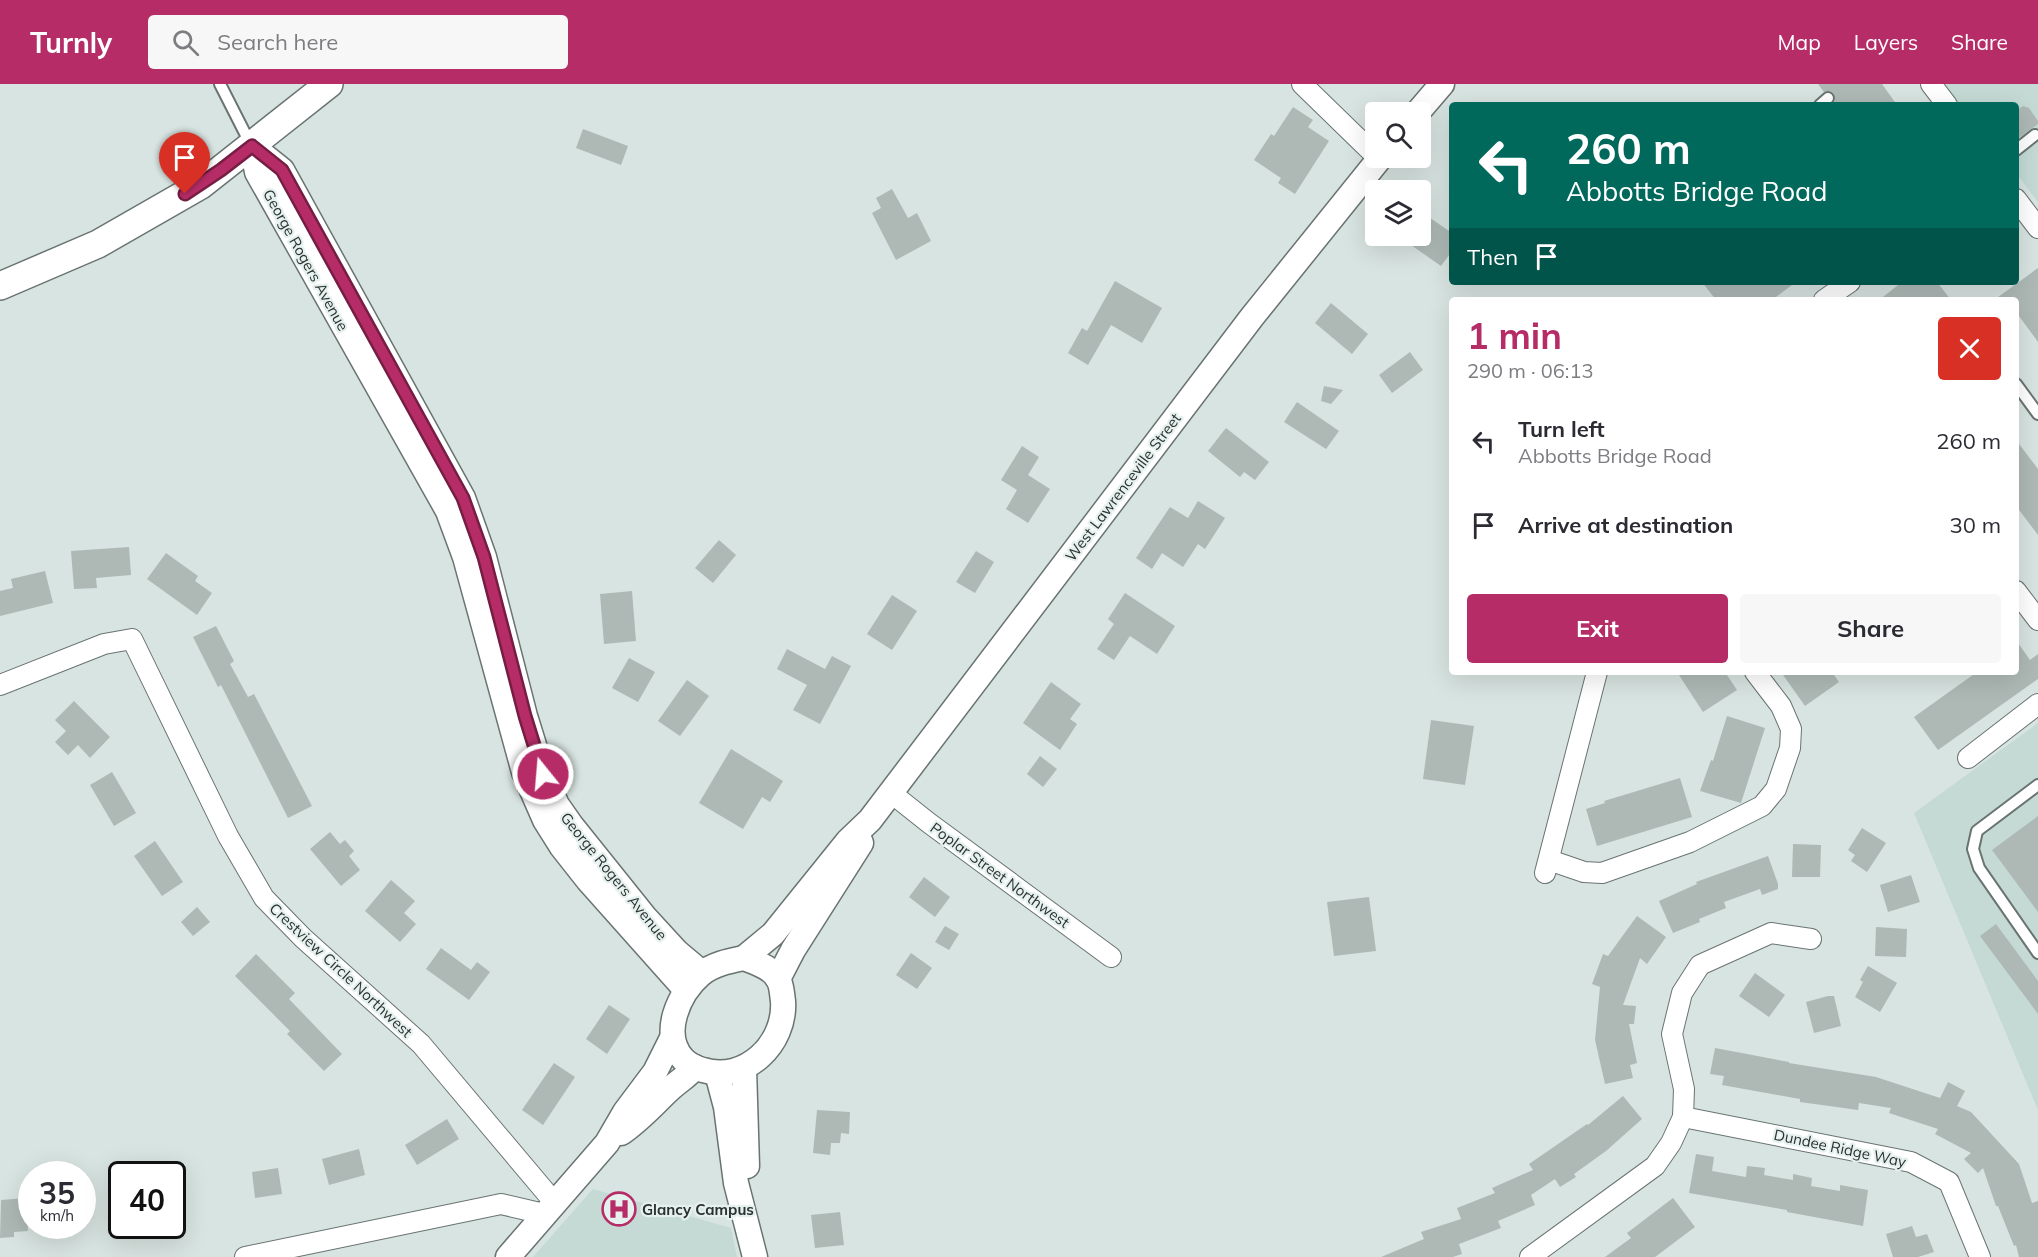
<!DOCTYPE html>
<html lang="en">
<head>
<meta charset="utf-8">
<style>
	body { margin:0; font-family:Mulish,sans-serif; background:#f7f7f7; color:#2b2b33; height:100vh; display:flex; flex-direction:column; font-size:22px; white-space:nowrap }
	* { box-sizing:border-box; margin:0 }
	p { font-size:20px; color:#7c7c81 }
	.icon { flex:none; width:33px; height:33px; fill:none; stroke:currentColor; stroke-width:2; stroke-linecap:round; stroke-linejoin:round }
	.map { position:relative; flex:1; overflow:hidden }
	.drawer { position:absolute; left:1449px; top:213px; width:570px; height:378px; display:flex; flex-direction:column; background:#fff; border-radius:6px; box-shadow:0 6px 24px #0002 }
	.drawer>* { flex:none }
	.guide { position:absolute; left:1449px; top:18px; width:570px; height:183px; border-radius:6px; box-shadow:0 6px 24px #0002; background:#00695c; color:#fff; overflow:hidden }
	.fabs { position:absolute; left:1365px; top:18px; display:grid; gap:12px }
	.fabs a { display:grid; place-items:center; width:66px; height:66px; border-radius:6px; background:#fff; box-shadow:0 6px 24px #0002; font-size:30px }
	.speed { position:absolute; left:18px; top:1077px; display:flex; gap:12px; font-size:30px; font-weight:700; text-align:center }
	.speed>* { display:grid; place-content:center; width:78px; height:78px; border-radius:50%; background:#fff; box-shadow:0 6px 24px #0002; line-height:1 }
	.speed small { font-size:15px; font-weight:400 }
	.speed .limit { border:3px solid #111; border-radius:9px; background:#fff; color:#111 }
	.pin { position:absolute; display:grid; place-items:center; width:51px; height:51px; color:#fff; margin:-62px -26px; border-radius:50% 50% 50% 0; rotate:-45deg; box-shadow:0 0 6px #0007 }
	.pin .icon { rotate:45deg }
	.me { position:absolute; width:66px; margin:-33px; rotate:343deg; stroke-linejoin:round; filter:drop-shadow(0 0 4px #0008) }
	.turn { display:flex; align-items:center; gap:21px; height:126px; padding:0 18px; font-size:27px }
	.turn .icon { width:78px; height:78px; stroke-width:2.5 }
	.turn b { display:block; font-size:42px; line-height:51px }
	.then { display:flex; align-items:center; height:57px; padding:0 18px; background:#0003; gap:12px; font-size:22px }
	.round { display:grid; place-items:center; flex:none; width:63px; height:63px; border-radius:6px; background:#f7f7f7 }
	.head { display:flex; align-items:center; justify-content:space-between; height:102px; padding:0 18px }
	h1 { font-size:36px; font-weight:700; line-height:45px; color:#b62c67 }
	.action { display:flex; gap:12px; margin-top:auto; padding:12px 18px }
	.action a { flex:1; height:69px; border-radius:6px; background:#b62c67; color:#fff; font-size:24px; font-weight:700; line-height:69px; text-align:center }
	.action a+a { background:#f7f7f7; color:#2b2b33 }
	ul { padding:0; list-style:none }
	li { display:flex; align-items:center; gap:18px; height:84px; padding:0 18px }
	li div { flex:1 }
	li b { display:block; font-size:22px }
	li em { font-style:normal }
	header { display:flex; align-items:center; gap:36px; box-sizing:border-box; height:84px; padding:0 30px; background:#b62c67; color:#fff }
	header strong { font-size:28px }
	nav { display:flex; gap:33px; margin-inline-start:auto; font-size:21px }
	.search { width:420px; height:54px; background:#f7f7f7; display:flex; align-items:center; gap:15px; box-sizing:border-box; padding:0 21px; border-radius:6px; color:#7c7c81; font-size:22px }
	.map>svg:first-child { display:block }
	.built { fill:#c5dad5 }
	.building { fill:#aeb9b6 }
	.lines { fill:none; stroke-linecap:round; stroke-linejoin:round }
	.service-casing { stroke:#697471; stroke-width:14 }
	.minor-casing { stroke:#697471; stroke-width:22 }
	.tertiary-casing { stroke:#697471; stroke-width:27 }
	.secondary-casing { stroke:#697471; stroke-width:30 }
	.service { stroke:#fff; stroke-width:10 }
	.minor { stroke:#fff; stroke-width:20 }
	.tertiary { stroke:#fff; stroke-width:24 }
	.secondary { stroke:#fff; stroke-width:27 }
	.route-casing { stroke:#761d43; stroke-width:15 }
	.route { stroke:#b62c67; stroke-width:10 }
	.labels { text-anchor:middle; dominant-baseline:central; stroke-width:4.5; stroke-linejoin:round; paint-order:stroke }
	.street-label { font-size:15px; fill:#2c302f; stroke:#e5f1ee }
	.poi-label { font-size:15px; font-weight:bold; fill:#2c302f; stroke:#e5f1ee; text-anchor:start }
</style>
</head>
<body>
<header>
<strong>Turnly</strong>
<div class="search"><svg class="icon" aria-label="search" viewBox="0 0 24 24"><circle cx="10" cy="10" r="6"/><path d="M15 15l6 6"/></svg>Search here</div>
<nav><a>Map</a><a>Layers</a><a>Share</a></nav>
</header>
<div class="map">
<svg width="2038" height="1173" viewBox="0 0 2038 1173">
	<rect width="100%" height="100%" fill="#d8e4e1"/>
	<g class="built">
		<path d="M 1934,0 L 2038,0 L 2038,118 L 2016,89 L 2016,21 L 1955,21 Z"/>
		<path d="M 2038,639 L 2038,1026 L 1914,729 Z"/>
		<path d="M 593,1105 L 731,1144 L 737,1173 L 533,1173 Z"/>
	</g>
	<g class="building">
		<path d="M 1818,0 L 1882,0 L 1897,21 L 1833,21 L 1835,16 L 1834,10 L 1830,7 L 1824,8 Z"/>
		<path d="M 2023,22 L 2029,24 L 2038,37 L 2038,40 L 2016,56 L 2016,27 Z"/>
		<path d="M 1293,23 L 1313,36 L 1308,43 L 1329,57 L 1295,110 L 1278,99 L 1281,94 L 1254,76 L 1271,50 L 1274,52 Z"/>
		<path d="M 583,45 L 628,62 L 621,81 L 576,64 Z"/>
		<path d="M 892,105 L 908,134 L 917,129 L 931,157 L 896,176 L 872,129 L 881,124 L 876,114 Z"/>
		<path d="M 1420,127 L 1452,149 L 1452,167 L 1441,182 L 1398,152 L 1420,152 Z"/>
		<path d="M 2038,184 L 2038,258 L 2016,228 L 2016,216 L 1994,216 Z"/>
		<path d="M 1115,197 L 1162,224 L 1142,259 L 1111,241 L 1088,281 L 1068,269 L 1082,244 L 1087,247 Z"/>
		<path d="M 1702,198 L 1796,198 L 1772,216 L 1716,216 Z"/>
		<path d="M 1902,198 L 1937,198 L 1951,216 L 1879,216 Z"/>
		<path d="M 1331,219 L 1368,250 L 1352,270 L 1315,239 Z"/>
		<path d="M 1410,268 L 1423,286 L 1392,309 L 1379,291 Z"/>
		<path d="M 1324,302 L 1343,306 L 1331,320 L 1321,317 Z"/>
		<path d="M 1297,318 L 1339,347 L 1326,365 L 1284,338 Z"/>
		<path d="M 1226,344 L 1269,378 L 1255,396 L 1244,388 L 1240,393 L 1208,367 Z"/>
		<path d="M 2016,356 L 2038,385 L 2038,451 L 2016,422 Z"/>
		<path d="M 1022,362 L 1039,373 L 1028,391 L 1050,405 L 1028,439 L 1006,425 L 1017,406 L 1001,396 Z"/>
		<path d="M 1198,417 L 1225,434 L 1205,465 L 1198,460 L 1183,483 L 1162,469 L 1152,485 L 1136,474 L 1170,423 L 1188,434 Z"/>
		<path d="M 719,456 L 736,471 L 713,499 L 695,484 Z"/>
		<path d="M 129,463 L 131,491 L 96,494 L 97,504 L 74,505 L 71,467 Z"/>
		<path d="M 976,467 L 994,478 L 975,509 L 956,498 Z"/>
		<path d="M 166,469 L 198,492 L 195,497 L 212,509 L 197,531 L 147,495 Z"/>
		<path d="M 45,487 L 53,519 L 0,532 L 0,507 L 13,504 L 11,495 Z"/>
		<path d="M 632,507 L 636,557 L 604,560 L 600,510 Z"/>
		<path d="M 1125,509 L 1175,542 L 1157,570 L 1130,552 L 1114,576 L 1097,565 L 1114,540 L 1108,535 Z"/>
		<path d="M 892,511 L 917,527 L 892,566 L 867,550 Z"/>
		<path d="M 216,542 L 234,577 L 230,580 L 248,613 L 254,610 L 312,722 L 288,734 L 221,601 L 218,603 L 193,553 Z"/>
		<path d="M 2016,556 L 2030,576 L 2038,570 L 2038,595 L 1938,666 L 1914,633 L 1977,588 L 2016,588 Z"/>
		<path d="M 787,565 L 825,585 L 832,572 L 851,582 L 820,640 L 793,626 L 807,601 L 777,585 Z"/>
		<path d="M 629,574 L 655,588 L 638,618 L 612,604 Z"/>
		<path d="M 1677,588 L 1725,588 L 1737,606 L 1703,628 Z"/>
		<path d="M 1781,588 L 1832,588 L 1839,598 L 1805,622 Z"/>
		<path d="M 687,596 L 709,612 L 680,652 L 658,637 Z"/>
		<path d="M 1051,598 L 1081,620 L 1070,635 L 1077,640 L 1060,666 L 1023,639 Z"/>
		<path d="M 74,617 L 110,653 L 90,674 L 78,661 L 68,671 L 55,658 L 66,647 L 55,636 Z"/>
		<path d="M 1727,632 L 1765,644 L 1741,719 L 1700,707 L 1711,676 L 1713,677 Z"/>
		<path d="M 1431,636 L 1474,642 L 1465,701 L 1423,695 Z"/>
		<path d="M 731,665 L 783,697 L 770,718 L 762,713 L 743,745 L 699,719 Z"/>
		<path d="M 1040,672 L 1057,685 L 1043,703 L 1027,690 Z"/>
		<path d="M 112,688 L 136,729 L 114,742 L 90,701 Z"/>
		<path d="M 1680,694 L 1692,733 L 1597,762 L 1586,725 L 1605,719 L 1604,717 Z"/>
		<path d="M 2038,732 L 2038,828 L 1992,766 Z"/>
		<path d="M 1862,744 L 1886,759 L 1867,788 L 1851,777 L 1855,771 L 1848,766 Z"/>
		<path d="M 330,748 L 340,760 L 345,756 L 354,767 L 349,772 L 360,786 L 341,802 L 310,765 Z"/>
		<path d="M 155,757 L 183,798 L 162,812 L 134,772 Z"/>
		<path d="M 1793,760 L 1821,761 L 1820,793 L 1792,793 Z"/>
		<path d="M 1768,772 L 1778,800 L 1778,805 L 1762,811 L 1760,805 L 1724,818 L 1726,824 L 1699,835 L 1700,838 L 1673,849 L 1659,817 L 1697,800 L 1696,798 Z"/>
		<path d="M 1911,791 L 1920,818 L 1888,828 L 1880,801 Z"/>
		<path d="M 924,793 L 950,813 L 935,833 L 909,813 Z"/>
		<path d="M 391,796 L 415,817 L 404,829 L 416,840 L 400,858 L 365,827 Z"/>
		<path d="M 1369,813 L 1376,867 L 1334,872 L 1327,818 Z"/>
		<path d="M 197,823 L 210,838 L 193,852 L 181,838 Z"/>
		<path d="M 1637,832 L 1666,853 L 1647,880 L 1640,874 L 1623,921 L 1636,922 L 1634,940 L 1629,940 L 1637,979 L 1630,981 L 1633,994 L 1605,1000 L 1595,956 L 1600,903 L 1592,900 L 1603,870 L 1608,872 Z"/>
		<path d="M 1996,840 L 2038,897 L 2038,930 L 1980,852 Z"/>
		<path d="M 945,842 L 959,850 L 949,866 L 935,858 Z"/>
		<path d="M 1876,843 L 1907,845 L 1906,873 L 1875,872 Z"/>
		<path d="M 441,864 L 471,886 L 477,878 L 490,888 L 469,916 L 426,885 Z"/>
		<path d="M 911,869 L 932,884 L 917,905 L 896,891 Z"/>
		<path d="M 256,870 L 295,909 L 289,915 L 342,970 L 324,987 L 287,950 L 290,947 L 235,892 Z"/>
		<path d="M 1868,882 L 1897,899 L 1880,928 L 1855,913 L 1863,898 L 1860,896 Z"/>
		<path d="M 1755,889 L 1785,911 L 1769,933 L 1739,912 Z"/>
		<path d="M 1828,912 L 1834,912 L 1841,942 L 1814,949 L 1806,918 Z"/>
		<path d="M 609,921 L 630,935 L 607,970 L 586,955 Z"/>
		<path d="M 1715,964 L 1789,978 L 1789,979 L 1876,993 L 1940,1014 L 1948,998 L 1965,1007 L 1957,1022 L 1971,1028 L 2019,1080 L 2032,1119 L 2038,1117 L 2038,1173 L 2019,1173 L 2016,1161 L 2014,1162 L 1998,1122 L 1996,1122 L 1983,1084 L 1978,1089 L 1964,1075 L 1971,1069 L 1935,1050 L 1938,1045 L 1889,1029 L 1891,1024 L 1859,1019 L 1858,1026 L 1800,1018 L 1800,1015 L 1722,1001 L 1724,992 L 1710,990 Z"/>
		<path d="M 554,979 L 575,993 L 543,1041 L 522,1026 Z"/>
		<path d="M 1623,1012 L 1642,1035 L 1606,1067 L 1574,1090 L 1576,1093 L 1560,1103 L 1555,1095 L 1531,1111 L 1535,1121 L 1498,1137 L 1501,1144 L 1459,1160 L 1462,1170 L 1453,1173 L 1381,1173 L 1424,1155 L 1421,1148 L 1461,1135 L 1457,1124 L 1495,1109 L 1492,1104 L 1533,1086 L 1529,1080 L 1587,1040 L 1588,1041 Z"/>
		<path d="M 817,1026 L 850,1028 L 849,1050 L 841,1049 L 840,1059 L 831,1059 L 830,1071 L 813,1069 Z"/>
		<path d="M 447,1035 L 459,1055 L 417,1081 L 405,1061 Z"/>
		<path d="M 359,1065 L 365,1091 L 329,1101 L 322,1075 Z"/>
		<path d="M 1696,1070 L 1714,1073 L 1712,1087 L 1746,1093 L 1747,1082 L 1765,1084 L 1764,1091 L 1793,1096 L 1793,1090 L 1812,1094 L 1811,1102 L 1840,1107 L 1840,1101 L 1868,1106 L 1863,1142 L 1787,1128 L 1787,1126 L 1689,1109 Z"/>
		<path d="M 278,1084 L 282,1110 L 255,1114 L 252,1088 Z"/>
		<path d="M 26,1114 L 28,1147 L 14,1148 L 14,1153 L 0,1154 L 1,1116 Z"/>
		<path d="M 1673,1114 L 1695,1143 L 1655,1173 L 1605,1173 L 1631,1154 L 1627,1149 Z"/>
		<path d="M 840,1128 L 844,1161 L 815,1164 L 811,1131 Z"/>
		<path d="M 1912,1142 L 1916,1153 L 1927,1150 L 1934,1168 L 1918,1173 L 1893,1173 L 1886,1150 Z"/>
	</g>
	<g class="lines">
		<defs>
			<g id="service">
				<path d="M 220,0 L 251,61"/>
				<path d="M 1820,21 L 1828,14"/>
				<path d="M 2016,66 L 2035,51"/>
				<path d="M 2016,300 L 2038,330"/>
				<path d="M 2038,701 L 1977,747 L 1973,765 L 1979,784 L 2038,869"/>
			</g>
			<g id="minor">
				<path d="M 1302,0 L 1376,72"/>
				<path d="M 1931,0 L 1947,21"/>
				<path d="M 2016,115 L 2038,144"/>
				<path d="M 1824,216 L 1850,198"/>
				<path d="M 2016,507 L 2038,536"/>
				<path d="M 0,601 L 104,560 L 132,555 L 228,752 L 264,814 L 303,854 L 421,960 L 554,1118"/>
				<path d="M 1968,674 L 2038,620"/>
				<path d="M 890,708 L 929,739 L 1111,873"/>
				<path d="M 1549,776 L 1584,788 L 1602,789 L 1690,758 L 1762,722 L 1776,705 L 1790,664 L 1791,645 L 1781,622 L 1755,588"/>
				<path d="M 1545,789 L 1597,588"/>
				<path d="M 1683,1033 L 1911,1078 L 1949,1098 L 1980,1173"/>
				<path d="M 245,1173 L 501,1120 L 544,1130"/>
				<path d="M 1530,1173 L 1655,1082 L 1671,1059 L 1683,1033 L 1684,1005 L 1672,950 L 1682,909 L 1700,881 L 1771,849 L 1811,855"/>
			</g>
			<g id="tertiary">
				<path d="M 1418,28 L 1442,0"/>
				<path d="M 252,62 L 257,88 L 448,427 L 465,473 L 524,688 L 545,736 L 562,763 L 588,796 L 686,906"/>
				<path d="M 252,62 L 282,86 L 463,414 L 484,473 L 525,632 L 543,690 L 557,721 L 571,741 L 644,832 L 677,868 L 702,889"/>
				<path d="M 744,874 L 773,850 L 848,757 L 870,736 L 1252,233 L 1380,74"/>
				<path d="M 744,874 C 756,879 771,883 778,895 C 782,901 782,911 783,917 C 786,960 745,999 703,986 C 695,984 688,980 683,975 C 660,950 679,909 701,890 C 713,880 729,877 744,874 Z"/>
				<path d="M 778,895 L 793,866 L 861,759"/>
				<path d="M 744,984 L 747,1082"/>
				<path d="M 717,989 L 726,1023 L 736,1099 L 755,1173"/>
				<path d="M 621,1049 C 639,1037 653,1021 669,1006 C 677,998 687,993 695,983"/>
				<path d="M 508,1173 L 607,1059 L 625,1028 L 655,988 L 672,954"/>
			</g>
			<path id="secondary" d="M 0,202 L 98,160 L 201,101 L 329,0"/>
		</defs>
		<use href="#service" class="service-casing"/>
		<use href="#minor" class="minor-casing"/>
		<use href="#tertiary" class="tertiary-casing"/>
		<use href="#secondary" class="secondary-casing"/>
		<use href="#service" class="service"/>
		<use href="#minor" class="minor"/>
		<use href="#tertiary" class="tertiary"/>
		<use href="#secondary" class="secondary"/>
	</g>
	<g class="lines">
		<defs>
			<path id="route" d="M 185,110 L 221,86 L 252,62 L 282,86 L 463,414 L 484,473 L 525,632 L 543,690"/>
		</defs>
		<use href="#route" class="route-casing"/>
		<use href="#route" class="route"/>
	</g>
	<defs>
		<symbol id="hospital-ring" viewBox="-11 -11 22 22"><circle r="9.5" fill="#e5f1ee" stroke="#b62c67" stroke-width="1.5"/><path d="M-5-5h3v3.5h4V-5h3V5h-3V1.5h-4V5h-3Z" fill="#b62c67"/></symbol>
	</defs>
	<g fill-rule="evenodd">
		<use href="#hospital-ring" x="600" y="1106" width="38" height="38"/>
	</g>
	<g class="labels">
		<g class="street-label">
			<text transform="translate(306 176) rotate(61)">George Rogers Avenue</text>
			<text transform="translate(1123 403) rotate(-53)">West Lawrenceville Street</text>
			<text transform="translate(1000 791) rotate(36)">Poplar Street Northwest</text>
			<text transform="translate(614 792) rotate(51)">George Rogers Avenue</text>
			<text transform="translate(341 886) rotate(43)">Crestview Circle Northwest</text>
			<text transform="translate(1840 1064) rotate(12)">Dundee Ridge Way</text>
		</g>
		<g class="poi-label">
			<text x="642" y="1125">Glancy Campus</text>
		</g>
	</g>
</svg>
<div class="fabs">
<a><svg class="icon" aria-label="search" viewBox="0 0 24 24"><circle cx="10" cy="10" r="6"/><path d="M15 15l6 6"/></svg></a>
<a><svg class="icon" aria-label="layers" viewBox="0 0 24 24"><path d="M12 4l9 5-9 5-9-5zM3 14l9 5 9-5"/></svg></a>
</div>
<div class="speed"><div>35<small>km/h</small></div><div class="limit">40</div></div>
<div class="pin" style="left:185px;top:110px;background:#d93025"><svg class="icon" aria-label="arrive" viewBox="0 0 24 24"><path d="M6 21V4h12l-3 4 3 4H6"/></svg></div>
<svg class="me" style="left:543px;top:690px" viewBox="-20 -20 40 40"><circle r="17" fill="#b62c67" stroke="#fff" stroke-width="3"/><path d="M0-11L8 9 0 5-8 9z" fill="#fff"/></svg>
<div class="guide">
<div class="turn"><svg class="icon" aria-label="left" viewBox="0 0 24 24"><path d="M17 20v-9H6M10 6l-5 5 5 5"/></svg><div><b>260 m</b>Abbotts Bridge Road</div></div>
<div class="then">Then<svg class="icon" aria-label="arrive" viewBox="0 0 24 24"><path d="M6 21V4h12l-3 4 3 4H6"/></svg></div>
</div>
<section class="drawer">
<div class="head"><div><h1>1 min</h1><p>290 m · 06:13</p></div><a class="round" style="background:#d93025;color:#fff"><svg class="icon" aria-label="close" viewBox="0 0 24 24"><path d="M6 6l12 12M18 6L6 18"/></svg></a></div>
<ul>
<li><svg class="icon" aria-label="left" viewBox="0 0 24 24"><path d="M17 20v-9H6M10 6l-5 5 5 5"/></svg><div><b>Turn left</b><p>Abbotts Bridge Road</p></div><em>260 m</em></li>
<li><svg class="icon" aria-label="arrive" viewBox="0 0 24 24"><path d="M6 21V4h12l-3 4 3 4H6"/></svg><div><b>Arrive at destination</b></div><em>30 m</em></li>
</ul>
<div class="action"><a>Exit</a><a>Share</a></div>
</section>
</div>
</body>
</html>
